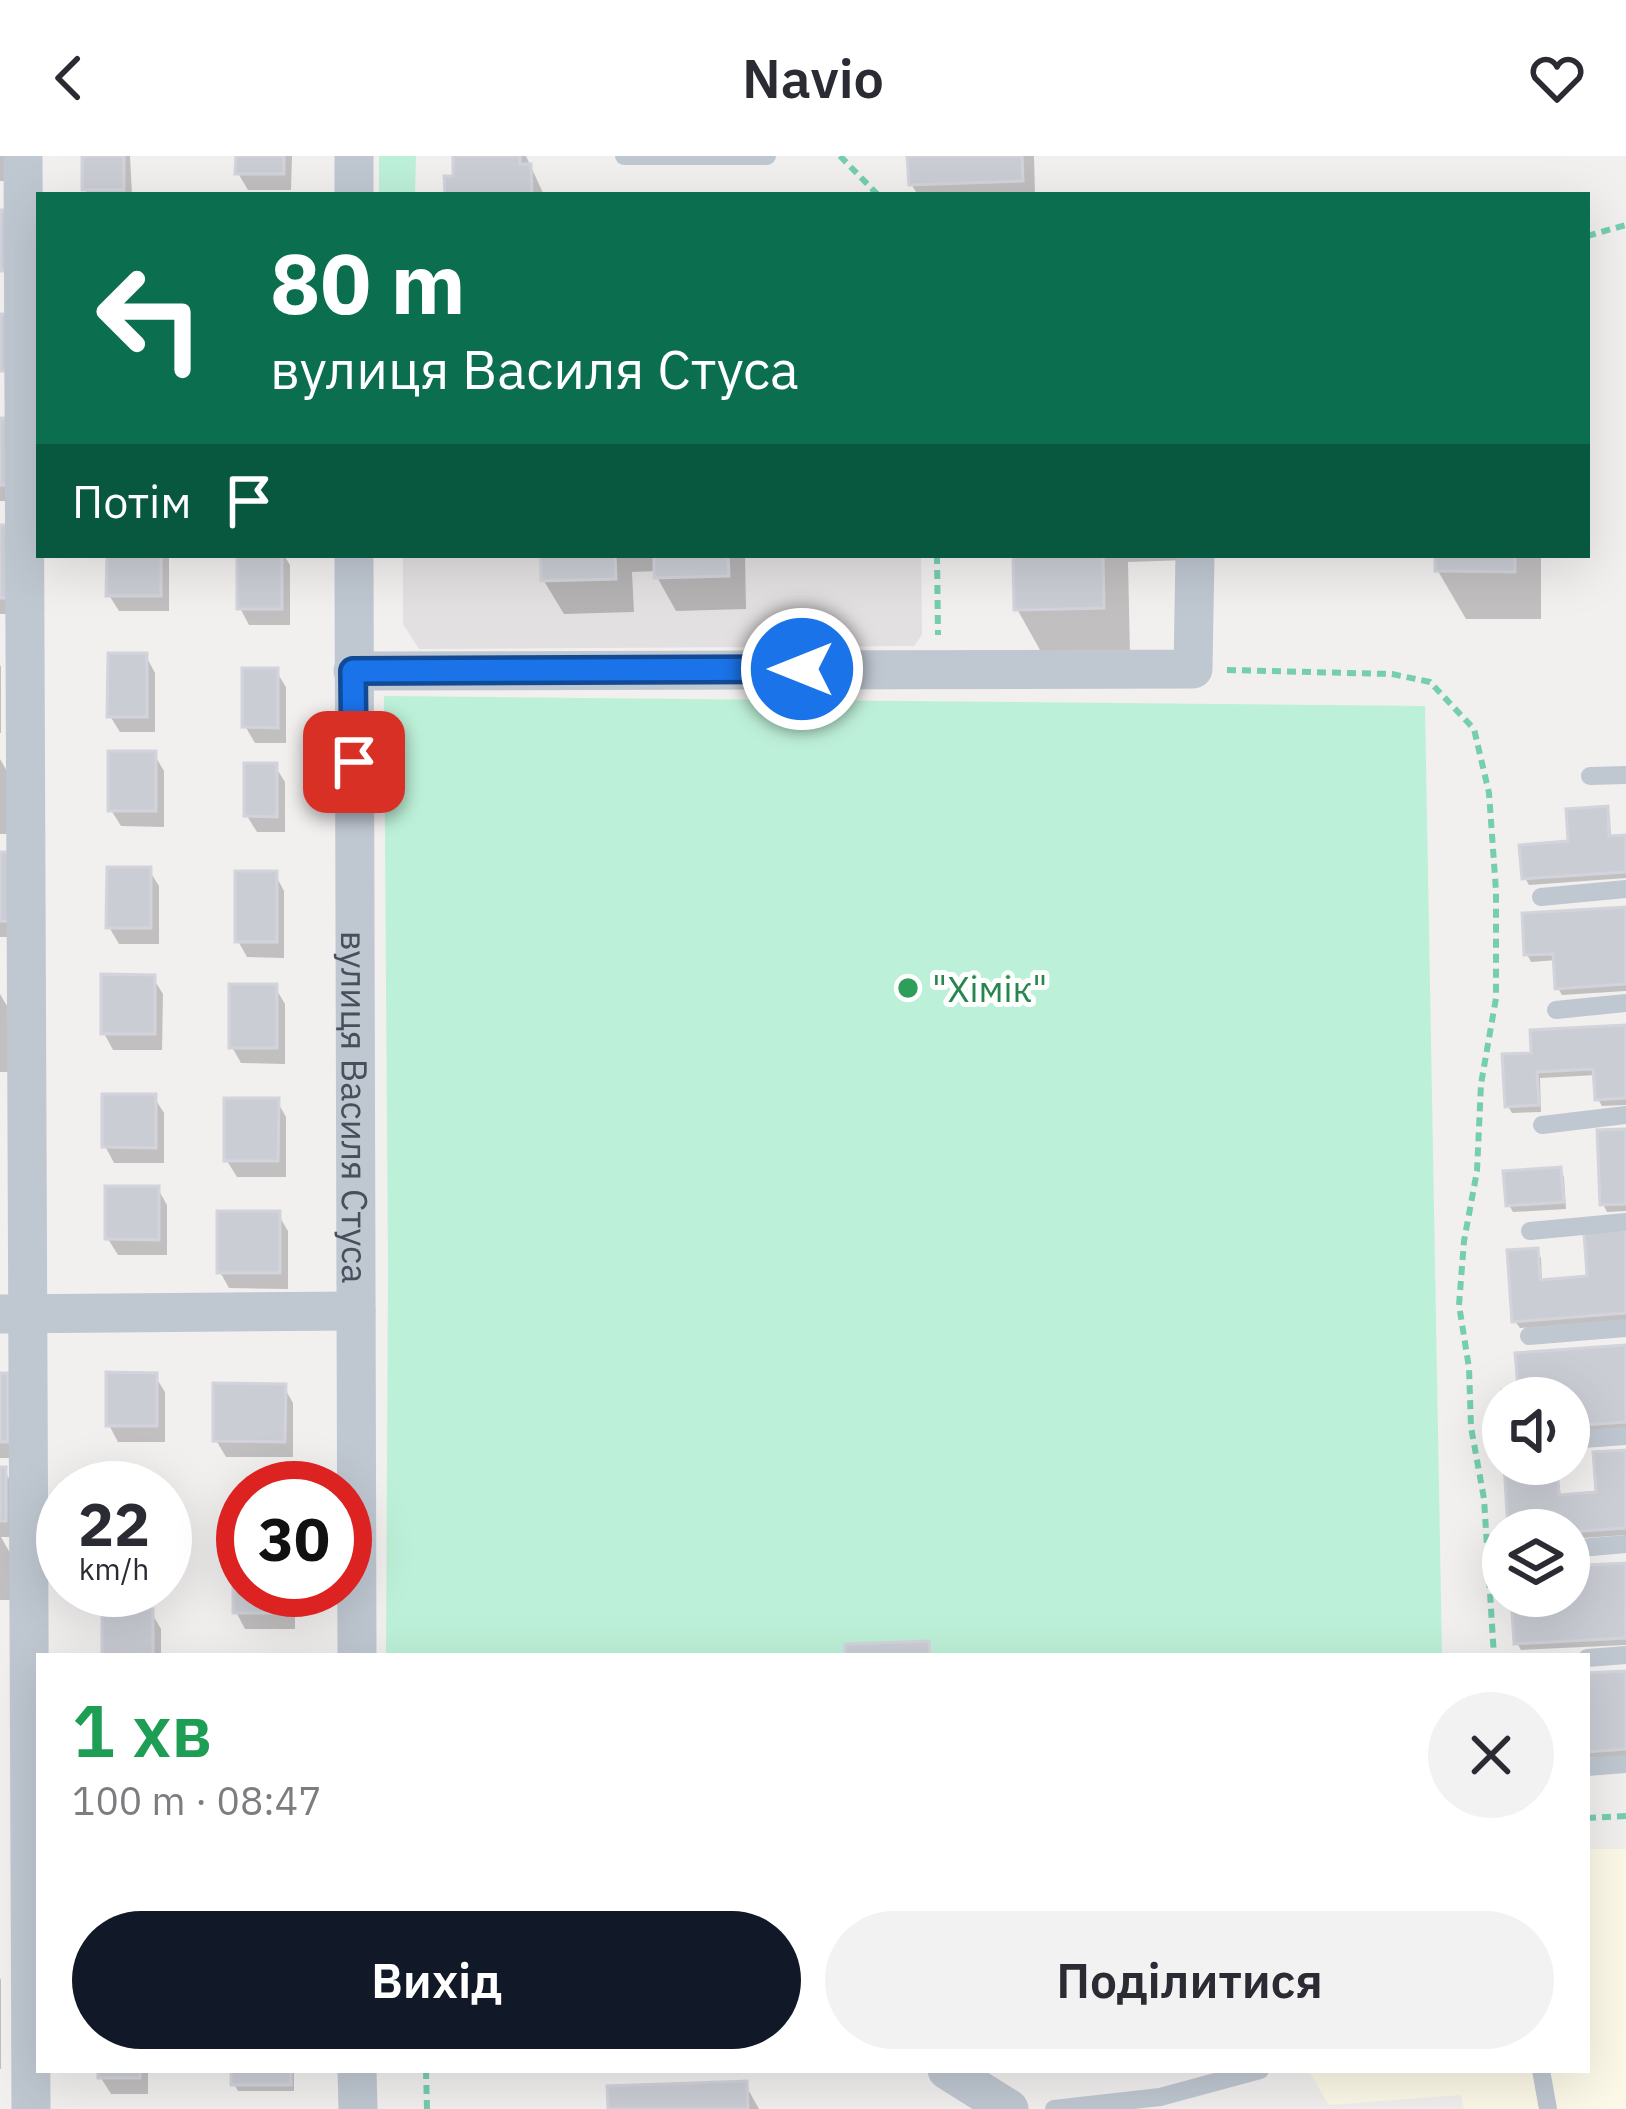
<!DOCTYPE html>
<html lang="uk">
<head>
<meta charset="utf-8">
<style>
	body { margin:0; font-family:"IBM Plex Sans",sans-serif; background:#f2f2f3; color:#2b2b33; height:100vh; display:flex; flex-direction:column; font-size:45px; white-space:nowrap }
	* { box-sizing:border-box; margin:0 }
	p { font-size:39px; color:#7c7c81 }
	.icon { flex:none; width:66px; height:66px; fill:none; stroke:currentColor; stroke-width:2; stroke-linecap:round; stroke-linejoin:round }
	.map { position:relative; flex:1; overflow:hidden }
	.side { position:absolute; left:36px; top:1497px; width:1554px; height:420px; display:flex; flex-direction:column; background:#fff; border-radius:0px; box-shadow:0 12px 48px #0002 }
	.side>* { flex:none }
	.hud { position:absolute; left:36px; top:36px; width:1554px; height:366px; border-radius:0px; box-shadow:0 12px 48px #0002; background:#0b6e4f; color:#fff; overflow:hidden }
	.fabs { position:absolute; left:1482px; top:1221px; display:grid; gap:24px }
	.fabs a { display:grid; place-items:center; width:108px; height:108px; border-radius:50%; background:#fff; box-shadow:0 12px 48px #0002; font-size:60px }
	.speed { position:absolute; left:36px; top:1305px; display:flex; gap:24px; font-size:60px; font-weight:700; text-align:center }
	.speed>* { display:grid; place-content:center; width:156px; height:156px; border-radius:50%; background:#fff; box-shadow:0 12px 48px #0002; line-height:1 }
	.speed small { font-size:30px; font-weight:400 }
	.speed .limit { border:18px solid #d22; background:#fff; color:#111 }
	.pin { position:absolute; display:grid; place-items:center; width:102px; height:102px; color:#fff; margin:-51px; border-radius:24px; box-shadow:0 6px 18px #0006 }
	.me { position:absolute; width:132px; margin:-66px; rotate:270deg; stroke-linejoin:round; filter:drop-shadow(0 0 9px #0008) }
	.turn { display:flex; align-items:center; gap:42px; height:252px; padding:0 36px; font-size:54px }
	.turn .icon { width:156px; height:156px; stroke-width:2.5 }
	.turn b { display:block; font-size:84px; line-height:102px }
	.then { display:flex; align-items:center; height:114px; padding:0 36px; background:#0003; gap:24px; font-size:45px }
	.round { display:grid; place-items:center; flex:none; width:126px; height:126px; border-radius:63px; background:#f2f2f3 }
	.overview { display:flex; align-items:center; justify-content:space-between; height:204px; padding:0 36px }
	h1 { font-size:72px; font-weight:600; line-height:90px; color:#1e9e55 }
	.button { display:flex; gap:24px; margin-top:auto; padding:24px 36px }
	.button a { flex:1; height:138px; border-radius:72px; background:#111827; color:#fff; font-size:48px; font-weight:600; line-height:138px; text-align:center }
	.button a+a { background:#f2f2f3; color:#2b2b33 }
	header { display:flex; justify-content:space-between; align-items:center; height:156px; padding:0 36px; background:#fff; font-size:54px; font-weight:600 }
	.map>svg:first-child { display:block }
	.commercial { fill:#fcf9e8 }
	.education { fill:#e3e0e1 }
	.green { fill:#bdf0d8 }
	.shadow { fill:#0003 }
	.building { fill:#cbcdd5; stroke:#d3d4db; stroke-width:3 }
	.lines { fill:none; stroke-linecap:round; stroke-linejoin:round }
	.path { stroke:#74ceaf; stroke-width:6; stroke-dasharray:9 6; stroke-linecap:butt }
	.service { stroke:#bfc7d1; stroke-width:18 }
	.minor { stroke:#bfc7d1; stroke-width:39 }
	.route-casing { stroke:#114b97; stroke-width:30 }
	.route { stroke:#1a73e8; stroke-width:21 }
	.leisure-dot { fill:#2e9e5b; stroke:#fff; stroke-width:4.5 }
	.labels { text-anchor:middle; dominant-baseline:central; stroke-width:10; stroke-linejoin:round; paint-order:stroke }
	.leisure-label { font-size:36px; fill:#27864d; stroke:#fff; text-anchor:start }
	.street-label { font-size:36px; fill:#474f5d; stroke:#fff }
</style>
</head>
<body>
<header><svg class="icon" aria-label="back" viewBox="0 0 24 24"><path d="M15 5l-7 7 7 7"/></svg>Navio<svg class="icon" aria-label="heart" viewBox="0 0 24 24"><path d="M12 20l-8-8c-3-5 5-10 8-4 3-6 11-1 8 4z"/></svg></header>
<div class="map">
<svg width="1626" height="1953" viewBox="0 0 1626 1953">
	<rect width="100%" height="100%" fill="#f2efef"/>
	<path class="commercial" d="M 1587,1693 L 1626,1693 L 1626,1953 L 1464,1953 L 1461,1939 L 1329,1949 L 1308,1914 L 1587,1914 Z"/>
	<path class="education" d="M 403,399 L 921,399 L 922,479 L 914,490 L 419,493 L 403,468 Z"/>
	<g class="green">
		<path d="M 379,0 L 416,0 L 415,39 L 379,39 Z"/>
		<path d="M 384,540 L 1425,550 L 1442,1500 L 386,1500 L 388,1113 Z"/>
	</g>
	<g class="shadow">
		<rect x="0" y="0" width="24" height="25"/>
		<path d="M 85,0 L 130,0 L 132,39 L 88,39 L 85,33 Z"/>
		<path d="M 239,0 L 292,0 L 291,34 L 248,34 L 238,17 Z"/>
		<path d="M 456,0 L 526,0 L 544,39 L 448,39 L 456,23 Z"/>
		<path d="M 910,0 L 1034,0 L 1035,39 L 918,39 L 911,28 Z"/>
		<path d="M 0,265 L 26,345 L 0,345 Z"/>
		<path d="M 0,372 L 24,458 L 0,458 Z"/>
		<path d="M 110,399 L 169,399 L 169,455 L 119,455 L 109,439 Z"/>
		<path d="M 240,399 L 284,399 L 290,409 L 290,469 L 249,469 L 240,452 Z"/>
		<path d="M 543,399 L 745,399 L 746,453 L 676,455 L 657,421 L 657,415 L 632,416 L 634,456 L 564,458 L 544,425 Z"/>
		<path d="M 1016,399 L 1187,399 L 1187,404 L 1128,406 L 1130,499 L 1044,501 L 1017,453 Z"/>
		<path d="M 1438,399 L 1541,399 L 1541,463 L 1466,463 L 1438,415 Z"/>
		<path d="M 146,500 L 155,517 L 155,576 L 120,576 L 110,560 Z"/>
		<path d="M 0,509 L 1,511 L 1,577 L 0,577 Z"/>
		<path d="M 276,515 L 286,531 L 286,587 L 255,587 L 245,570 Z"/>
		<path d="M 154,598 L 164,615 L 164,671 L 121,670 L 111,654 Z"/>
		<path d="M 0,603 L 8,617 L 8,678 L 0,678 Z"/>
		<path d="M 275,610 L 285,626 L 285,676 L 257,676 L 247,660 Z"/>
		<path d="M 1606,653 L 1610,660 L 1611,683 L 1626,682 L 1626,722 L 1529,729 L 1525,722 L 1571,688 Z"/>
		<path d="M 0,699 L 29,781 L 0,781 Z"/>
		<path d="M 149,714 L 159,730 L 159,788 L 119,788 L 109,771 Z"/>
		<path d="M 275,718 L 284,735 L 284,802 L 247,801 L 238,785 Z"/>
		<path d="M 1626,754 L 1626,835 L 1562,839 L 1558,832 L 1557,804 L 1531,806 L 1527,798 Z"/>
		<path d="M 153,822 L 163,838 L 162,894 L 113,894 L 104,877 Z"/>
		<path d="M 275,831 L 285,848 L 285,908 L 241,907 L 232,891 Z"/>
		<path d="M 0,838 L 10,855 L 10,916 L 0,916 Z"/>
		<path d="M 1626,872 L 1626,949 L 1602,950 L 1598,943 L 1597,919 L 1540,922 L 1541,956 L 1512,957 L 1508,950 L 1534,899 Z"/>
		<path d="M 154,941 L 164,957 L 164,1007 L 114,1007 L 105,990 Z"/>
		<path d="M 277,945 L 286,961 L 286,1021 L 237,1021 L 227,1005 Z"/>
		<path d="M 1626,976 L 1626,1055 L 1607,1056 L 1603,1048 Z"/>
		<path d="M 1560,1014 L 1564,1021 L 1566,1053 L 1513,1056 L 1509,1049 Z"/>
		<path d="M 158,1033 L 167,1049 L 167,1099 L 118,1099 L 108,1083 Z"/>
		<path d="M 278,1058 L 288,1075 L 288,1133 L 229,1132 L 220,1116 Z"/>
		<path d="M 1626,1077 L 1626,1164 L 1520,1172 L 1515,1165 L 1536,1095 L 1541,1102 L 1542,1127 L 1590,1123 Z"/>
		<path d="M 1626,1193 L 1626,1273 L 1569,1277 L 1569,1242 L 1506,1242 Z"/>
		<path d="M 0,1220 L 6,1220 L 16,1237 L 16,1302 L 0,1302 Z"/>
		<path d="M 155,1220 L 165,1236 L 165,1286 L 118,1286 L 109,1269 Z"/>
		<path d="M 284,1231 L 293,1247 L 293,1301 L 226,1301 L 216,1284 Z"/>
		<path d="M 1626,1297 L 1626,1379 L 1569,1383 L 1569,1374 L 1507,1308 L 1557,1308 L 1561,1342 L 1599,1339 Z"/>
		<path d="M 0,1314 L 4,1314 L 14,1331 L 14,1381 L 1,1381 L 10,1397 L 10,1444 L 0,1444 Z"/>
		<path d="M 243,1391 L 243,1434 L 295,1434 L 295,1473 L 245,1473 L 236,1456 Z"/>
		<path d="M 1626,1410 L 1626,1489 L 1521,1494 L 1517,1487 L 1514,1440 L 1569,1440 L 1569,1413 Z"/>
		<path d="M 151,1456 L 161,1473 L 161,1500 L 105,1500 Z"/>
		<path d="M 1626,1518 L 1626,1600 L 1587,1602 L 1587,1520 Z"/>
		<path d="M 0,1822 L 1,1824 L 1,1913 L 0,1913 Z"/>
		<path d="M 101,1914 L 148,1914 L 148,1938 L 111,1938 L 101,1922 Z"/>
		<path d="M 234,1914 L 294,1914 L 294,1935 L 238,1935 L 234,1928 Z"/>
		<path d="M 745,1928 L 759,1953 L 611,1953 Z"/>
	</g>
	<g class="building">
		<rect x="82" y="0" width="42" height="34"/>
		<path d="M 236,0 L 284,0 L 284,18 L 235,18 Z"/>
		<path d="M 453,0 L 520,0 L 520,8 L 531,8 L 532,39 L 445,39 L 444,20 L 453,20 Z"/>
		<path d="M 907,0 L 1022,0 L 1023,25 L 909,29 Z"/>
		<rect x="0" y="54" width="17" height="61"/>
		<rect x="0" y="158" width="14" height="57"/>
		<path d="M 0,262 L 19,262 L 18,329 L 0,329 Z"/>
		<rect x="0" y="369" width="16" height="73"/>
		<path d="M 107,399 L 161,399 L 161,440 L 106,440 Z"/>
		<rect x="237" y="399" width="45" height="54"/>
		<path d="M 540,399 L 615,399 L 616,423 L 541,425 Z"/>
		<path d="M 654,399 L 728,399 L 729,420 L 654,422 Z"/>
		<path d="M 1013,399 L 1103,399 L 1104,452 L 1014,454 Z"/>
		<path d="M 1435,399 L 1515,399 L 1515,416 L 1435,415 Z"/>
		<path d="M 108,497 L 147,497 L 147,561 L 107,561 Z"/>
		<path d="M 242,512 L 278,512 L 278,572 L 242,571 Z"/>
		<rect x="108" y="595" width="48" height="60"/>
		<path d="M 244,607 L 277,607 L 277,661 L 244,660 Z"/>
		<path d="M 1608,650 L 1609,680 L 1626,679 L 1626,716 L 1522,723 L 1519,689 L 1568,685 L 1566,653 Z"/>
		<path d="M 0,696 L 22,696 L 21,766 L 0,765 Z"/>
		<path d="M 107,711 L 151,711 L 151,772 L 106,772 Z"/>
		<rect x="235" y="715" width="42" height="71"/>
		<path d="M 1626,751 L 1626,828 L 1555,833 L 1553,798 L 1524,799 L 1522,757 Z"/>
		<path d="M 101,818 L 155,819 L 155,878 L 101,878 Z"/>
		<rect x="229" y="828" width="48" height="64"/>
		<path d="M 1626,869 L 1626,942 L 1595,944 L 1593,913 L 1537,916 L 1539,949 L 1505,951 L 1502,898 L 1531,897 L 1530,874 Z"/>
		<path d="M 102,938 L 156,938 L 156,992 L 102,991 Z"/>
		<path d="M 224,942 L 279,942 L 278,1005 L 224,1005 Z"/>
		<path d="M 1626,973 L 1626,1048 L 1600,1049 L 1597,974 Z"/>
		<path d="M 1561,1011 L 1564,1046 L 1506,1050 L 1503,1015 Z"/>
		<path d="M 105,1030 L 159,1030 L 159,1084 L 105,1083 Z"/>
		<rect x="217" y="1055" width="63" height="62"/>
		<path d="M 1626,1074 L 1626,1157 L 1512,1166 L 1507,1094 L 1538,1092 L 1540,1124 L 1587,1120 L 1584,1077 Z"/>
		<path d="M 1626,1189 L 1626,1266 L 1569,1270 L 1569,1242 L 1503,1242 L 1503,1248 L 1502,1234 L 1518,1233 L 1515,1197 Z"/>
		<path d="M 106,1216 L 157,1217 L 157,1270 L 106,1270 Z"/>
		<rect x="0" y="1217" width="8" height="69"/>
		<path d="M 213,1227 L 286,1228 L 285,1286 L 213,1285 Z"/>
		<path d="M 1626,1294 L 1626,1372 L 1569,1376 L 1508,1374 L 1504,1308 L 1557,1308 L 1559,1339 L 1596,1336 L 1593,1296 Z"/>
		<rect x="0" y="1311" width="6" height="54"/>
		<path d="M 233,1388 L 243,1388 L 243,1434 L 287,1434 L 287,1457 L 233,1457 Z"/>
		<path d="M 1626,1407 L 1626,1482 L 1514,1488 L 1511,1440 L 1569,1440 L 1569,1410 Z"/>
		<rect x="102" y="1453" width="51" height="47"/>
		<path d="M 929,1485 L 930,1500 L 845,1500 L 845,1488 Z"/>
		<path d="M 1626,1515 L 1626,1593 L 1587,1596 L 1587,1517 Z"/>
		<rect x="98" y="1914" width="42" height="8"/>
		<rect x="231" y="1914" width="60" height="15"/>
		<path d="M 747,1925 L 748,1953 L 608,1953 L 607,1930 Z"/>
	</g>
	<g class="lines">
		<g class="path">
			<path d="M 840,0 L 878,39"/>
			<path d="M 1587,80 L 1626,69"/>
			<path d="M 937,399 L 938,479"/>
			<path d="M 1227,514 L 1392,518 L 1430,526 L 1474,573 L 1489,637 L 1496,735 L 1496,842 L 1481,928 L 1477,1015 L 1464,1085 L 1459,1149 L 1469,1212 L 1471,1271 L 1484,1343 L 1494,1500"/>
			<path d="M 1587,1662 L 1626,1660"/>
			<path d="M 426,1914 L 427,1953"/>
		</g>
		<g class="service">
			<path d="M 624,0 L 767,0"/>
			<path d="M 1590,620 L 1626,619"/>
			<path d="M 1541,741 L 1626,733"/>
			<path d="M 1556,854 L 1626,847"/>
			<path d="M 1542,969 L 1626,959"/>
			<path d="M 1530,1075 L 1626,1066"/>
			<path d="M 1529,1180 L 1626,1172"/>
			<path d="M 1569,1284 L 1626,1280"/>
			<path d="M 1569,1393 L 1626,1388"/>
			<path d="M 1587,1502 L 1626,1499"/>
			<path d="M 1587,1611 L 1626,1608"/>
			<path d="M 1541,1914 L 1548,1953"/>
			<path d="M 1054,1953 L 1160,1941 L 1260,1914"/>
		</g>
		<g class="minor">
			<path d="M 23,0 L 31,1953"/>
			<path d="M 354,0 L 354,39"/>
			<path id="s1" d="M 354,399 L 357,1500"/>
			<path d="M 353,515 L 1193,513 L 1195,399"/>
			<path d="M 0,1158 L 356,1155"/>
			<path d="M 357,1914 L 358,1953"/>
			<path d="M 947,1914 L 1009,1953"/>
		</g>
	</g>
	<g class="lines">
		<defs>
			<path id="route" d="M 354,606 L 353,515 L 802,513"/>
		</defs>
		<use href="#route" class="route-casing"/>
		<use href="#route" class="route"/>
	</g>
	<circle class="leisure-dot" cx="908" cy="832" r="12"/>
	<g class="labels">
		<g class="leisure-label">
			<text x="932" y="832">"Хімік"</text>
		</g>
		<g class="street-label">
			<text stroke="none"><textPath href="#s1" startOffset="552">вулиця Василя Стуса</textPath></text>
		</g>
	</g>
</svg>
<div class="fabs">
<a><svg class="icon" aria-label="sound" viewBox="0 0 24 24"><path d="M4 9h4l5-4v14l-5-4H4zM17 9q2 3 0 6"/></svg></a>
<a><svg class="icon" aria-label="layers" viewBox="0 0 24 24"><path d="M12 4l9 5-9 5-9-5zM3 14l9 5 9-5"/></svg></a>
</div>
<div class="speed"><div>22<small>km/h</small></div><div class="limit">30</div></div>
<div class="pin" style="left:354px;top:606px;background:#d93025"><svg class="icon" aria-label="arrive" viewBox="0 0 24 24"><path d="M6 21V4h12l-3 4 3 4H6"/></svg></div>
<svg class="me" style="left:802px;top:513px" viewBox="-20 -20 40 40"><circle r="17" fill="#1a73e8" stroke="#fff" stroke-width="3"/><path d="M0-11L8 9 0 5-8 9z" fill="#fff"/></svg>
<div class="hud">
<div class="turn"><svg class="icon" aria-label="left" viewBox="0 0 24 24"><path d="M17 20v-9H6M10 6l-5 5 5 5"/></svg><div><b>80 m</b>вулиця Василя Стуса</div></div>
<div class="then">Потім<svg class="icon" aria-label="arrive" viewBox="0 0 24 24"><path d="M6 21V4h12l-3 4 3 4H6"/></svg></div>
</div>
<section class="side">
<div class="overview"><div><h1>1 хв</h1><p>100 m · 08:47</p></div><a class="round"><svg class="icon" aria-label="close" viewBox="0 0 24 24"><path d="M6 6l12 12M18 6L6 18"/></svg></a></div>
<div class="button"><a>Вихід</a><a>Поділитися</a></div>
</section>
</div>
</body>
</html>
